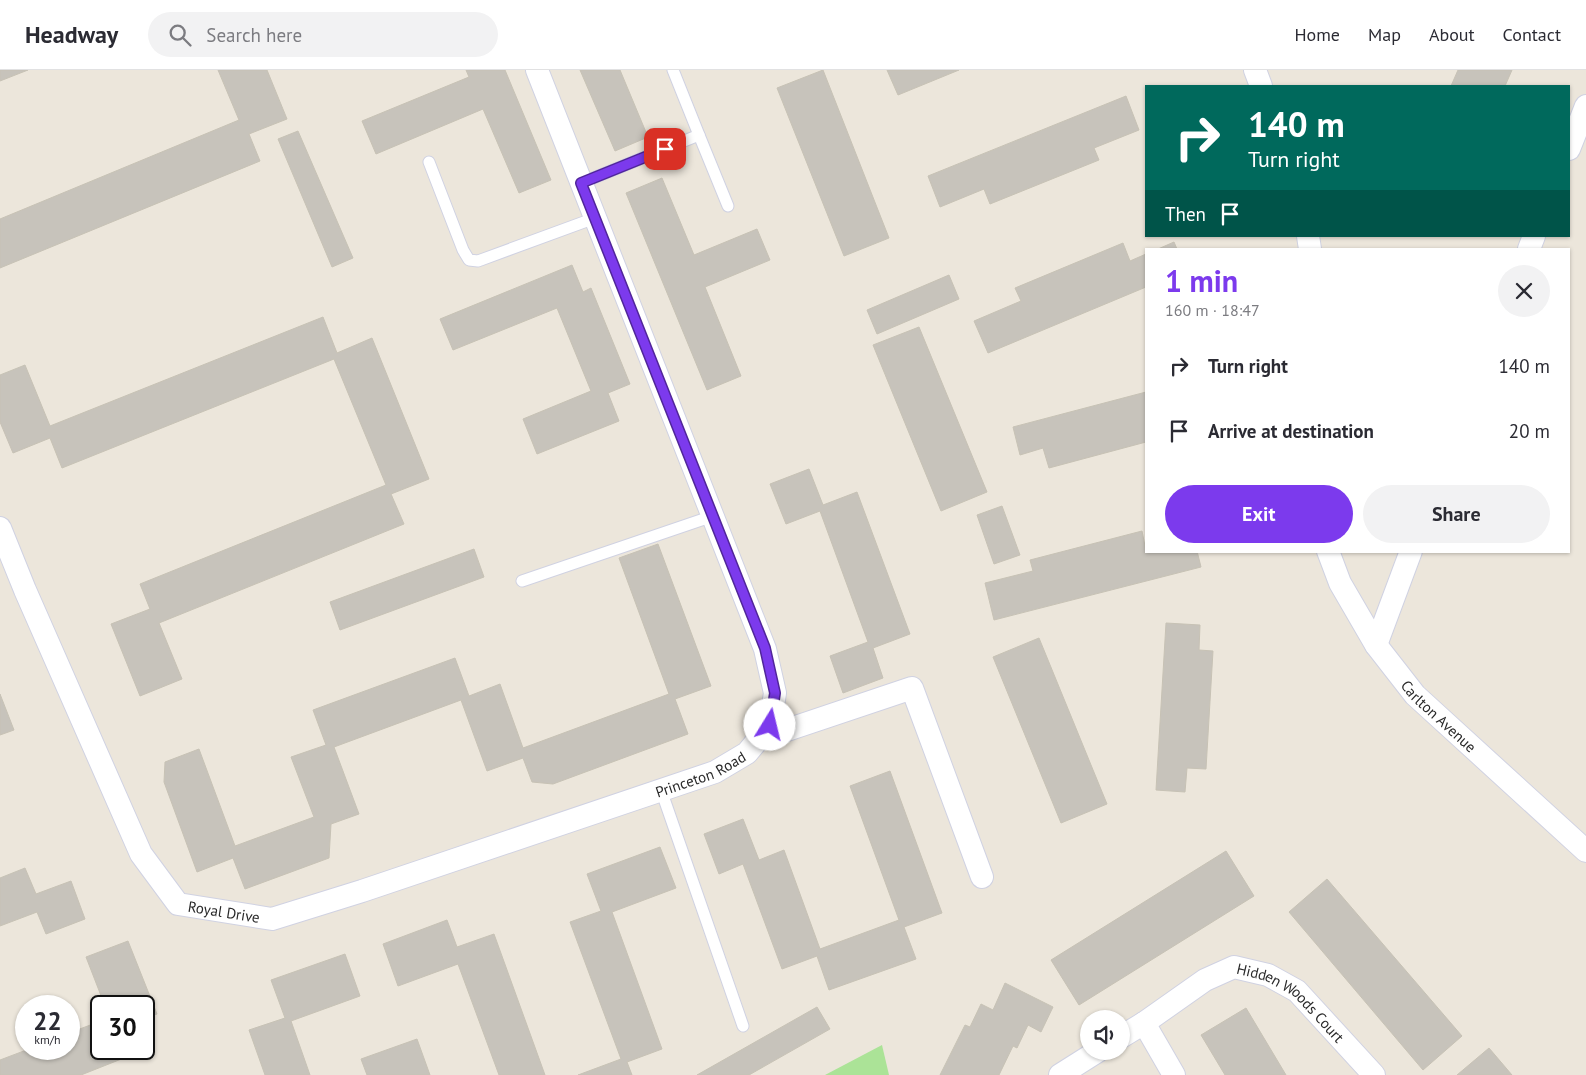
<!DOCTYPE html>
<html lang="en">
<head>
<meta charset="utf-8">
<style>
	body { margin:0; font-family:"PT Sans",sans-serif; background:#f2f2f3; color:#2b2b33; height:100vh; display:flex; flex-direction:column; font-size:19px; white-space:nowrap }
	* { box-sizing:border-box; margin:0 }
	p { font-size:16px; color:#7c7c81 }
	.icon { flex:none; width:28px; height:28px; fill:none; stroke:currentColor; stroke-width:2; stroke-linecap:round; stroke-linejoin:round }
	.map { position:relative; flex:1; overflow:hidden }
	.sheet { position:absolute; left:1145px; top:178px; width:425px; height:305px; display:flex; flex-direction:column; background:#fff; border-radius:0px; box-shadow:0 1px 4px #0004 }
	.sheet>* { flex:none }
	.top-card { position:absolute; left:1145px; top:15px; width:425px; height:152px; border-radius:0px; box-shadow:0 1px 4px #0004; background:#00695c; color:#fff; overflow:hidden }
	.buttons { position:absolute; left:1080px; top:940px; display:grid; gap:10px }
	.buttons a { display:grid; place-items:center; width:50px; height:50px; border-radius:50%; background:#fff; box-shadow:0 1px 4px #0004; font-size:25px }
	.speed { position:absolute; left:15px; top:925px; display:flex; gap:10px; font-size:25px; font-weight:700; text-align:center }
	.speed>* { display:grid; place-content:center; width:65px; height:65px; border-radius:50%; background:#fff; box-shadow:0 1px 4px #0004; line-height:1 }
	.speed small { font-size:12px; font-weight:400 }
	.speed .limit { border:2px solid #111; border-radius:8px; background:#fff; color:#111 }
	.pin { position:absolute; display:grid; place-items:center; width:42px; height:42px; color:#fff; margin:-21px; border-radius:10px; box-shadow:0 2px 8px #0006 }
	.me { position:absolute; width:55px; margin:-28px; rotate:9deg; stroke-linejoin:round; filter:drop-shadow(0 0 4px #0008) }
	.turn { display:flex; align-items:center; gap:18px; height:105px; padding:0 20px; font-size:22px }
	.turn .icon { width:65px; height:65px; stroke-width:2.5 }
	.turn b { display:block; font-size:35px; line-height:42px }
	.then { display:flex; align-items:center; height:48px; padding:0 20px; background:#0003; gap:10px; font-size:19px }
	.round { display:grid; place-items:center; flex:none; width:52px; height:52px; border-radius:26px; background:#f2f2f3 }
	.headline { display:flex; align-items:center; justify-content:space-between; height:85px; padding:0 20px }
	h1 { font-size:30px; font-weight:700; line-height:38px; color:#7c3aed }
	.cta { display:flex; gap:10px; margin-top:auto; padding:10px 20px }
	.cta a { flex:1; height:58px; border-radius:30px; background:#7c3aed; color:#fff; font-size:20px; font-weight:700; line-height:58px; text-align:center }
	.cta a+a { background:#f2f2f3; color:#2b2b33 }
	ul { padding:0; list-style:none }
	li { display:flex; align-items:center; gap:15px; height:65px; padding:0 20px }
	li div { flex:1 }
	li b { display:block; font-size:19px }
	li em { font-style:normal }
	header { display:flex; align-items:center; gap:30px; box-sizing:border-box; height:70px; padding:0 25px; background:#fff; border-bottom:1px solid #e1e1e2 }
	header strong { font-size:24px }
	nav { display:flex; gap:28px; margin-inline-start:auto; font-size:18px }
	.search { width:350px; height:45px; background:#f2f2f3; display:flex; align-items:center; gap:12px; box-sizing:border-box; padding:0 18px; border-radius:28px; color:#7c7c81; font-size:19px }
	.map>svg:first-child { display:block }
	.green { fill:#abe397 }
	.building { fill:#c7c3bb; stroke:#c7c2b5 }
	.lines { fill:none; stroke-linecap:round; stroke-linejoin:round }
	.lane-casing { stroke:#d0d2e2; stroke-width:13 }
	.street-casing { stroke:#d0d2e2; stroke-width:24 }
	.lane { stroke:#fff; stroke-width:11 }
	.street { stroke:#fff; stroke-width:22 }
	.route-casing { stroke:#51269a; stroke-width:12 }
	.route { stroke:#7c3aed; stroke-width:9 }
	.labels { text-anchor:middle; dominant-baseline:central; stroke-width:4; stroke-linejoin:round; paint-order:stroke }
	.street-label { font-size:15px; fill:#292929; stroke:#fff }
</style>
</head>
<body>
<header>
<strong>Headway</strong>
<div class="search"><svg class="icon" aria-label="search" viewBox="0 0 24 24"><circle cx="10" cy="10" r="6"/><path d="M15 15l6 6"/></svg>Search here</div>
<nav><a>Home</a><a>Map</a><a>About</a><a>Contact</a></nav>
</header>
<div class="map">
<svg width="1586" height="1005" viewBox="0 0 1586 1005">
	<rect width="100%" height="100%" fill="#ece6db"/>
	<path class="green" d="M 882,975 L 889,1005 L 825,1005 Z"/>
	<g class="building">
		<path d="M 0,0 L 28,0 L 0,11 Z"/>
		<path d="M 218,0 L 267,0 L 287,49 L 249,64 L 260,91 L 0,198 L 0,149 L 239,50 Z"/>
		<path d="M 466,0 L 505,0 L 551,110 L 519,123 L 483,39 L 376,84 L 362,51 L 469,7 Z"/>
		<path d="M 580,0 L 620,0 L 648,67 L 615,81 Z"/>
		<path d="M 823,0 L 889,168 L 844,186 L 777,18 Z"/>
		<path d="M 887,0 L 959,0 L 898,25 Z"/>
		<path d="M 1458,0 L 1512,0 L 1505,16 L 1451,16 Z"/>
		<path d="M 1126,26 L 1139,60 L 1094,78 L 1099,90 L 990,134 L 984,119 L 940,137 L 928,106 Z"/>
		<path d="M 298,61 L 353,188 L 332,197 L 278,69 Z"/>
		<path d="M 662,108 L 694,185 L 757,159 L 770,190 L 705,217 L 741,306 L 707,320 L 626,123 Z"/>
		<path d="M 1174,172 L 1177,179 L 1158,179 Z"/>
		<path d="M 1123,173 L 1130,191 L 1146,184 L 1146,217 L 988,283 L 974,251 L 1021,231 L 1015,218 Z"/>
		<path d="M 572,195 L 583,222 L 591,218 L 630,314 L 608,323 L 619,351 L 537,384 L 523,349 L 591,321 L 557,238 L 453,280 L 440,249 Z"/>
		<path d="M 949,205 L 959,229 L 877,264 L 867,240 Z"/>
		<path d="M 323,247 L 337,283 L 372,268 L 429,409 L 391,424 L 404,454 L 159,553 L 182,609 L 140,626 L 111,554 L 150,539 L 140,514 L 386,415 L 334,289 L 62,398 L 50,368 L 13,383 L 0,352 L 0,305 L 25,295 L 50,356 Z"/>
		<path d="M 919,257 L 987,422 L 941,441 L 873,275 Z"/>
		<path d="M 1146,322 L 1146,372 L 1049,398 L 1043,378 L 1020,385 L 1013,357 Z"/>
		<path d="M 809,399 L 823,435 L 857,422 L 910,564 L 873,578 L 883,608 L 843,623 L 830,586 L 868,572 L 820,441 L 786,454 L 770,414 Z"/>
		<path d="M 1002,436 L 1020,485 L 994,494 L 977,445 Z"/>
		<path d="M 1142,461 L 1146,481 L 1197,481 L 1201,497 L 994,550 L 985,513 L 1033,501 L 1030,490 Z"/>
		<path d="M 658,474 L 711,616 L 675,629 L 688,664 L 553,714 L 532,712 L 523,688 L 487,701 L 461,630 L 334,677 L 359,744 L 331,754 L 329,788 L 245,819 L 233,788 L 197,802 L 164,712 L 165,692 L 199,679 L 235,776 L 314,747 L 291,687 L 326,675 L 313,640 L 455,588 L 469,626 L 500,614 L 523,678 L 669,624 L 619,488 Z"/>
		<path d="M 474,479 L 484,507 L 340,560 L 330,532 Z"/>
		<path d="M 1166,553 L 1200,555 L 1199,580 L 1213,581 L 1206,699 L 1187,698 L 1185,722 L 1156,720 Z"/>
		<path d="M 1039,568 L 1107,734 L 1061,753 L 993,587 Z"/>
		<path d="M 0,624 L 14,660 L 0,665 Z"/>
		<path d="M 890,701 L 942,843 L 904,857 L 916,889 L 829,920 L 817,886 L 782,899 L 743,794 L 719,804 L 704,764 L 743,749 L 759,790 L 784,780 L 820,879 L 899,850 L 850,716 Z"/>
		<path d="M 660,777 L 676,818 L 612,842 L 662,979 L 627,992 L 632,1005 L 578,1005 L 621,989 L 570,852 L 601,841 L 587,804 Z"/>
		<path d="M 1226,781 L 1254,826 L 1079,935 L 1051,890 Z"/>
		<path d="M 25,798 L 36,824 L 71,811 L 85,849 L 46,864 L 37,842 L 0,856 L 0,808 Z"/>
		<path d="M 1327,809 L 1462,966 L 1423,1000 L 1289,842 Z"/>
		<path d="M 447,850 L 457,877 L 494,864 L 545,1005 L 499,1005 L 458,894 L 398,916 L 383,874 Z"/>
		<path d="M 128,871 L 157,944 L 144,949 L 144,936 L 105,936 L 86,887 Z"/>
		<path d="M 345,884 L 360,926 L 291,951 L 310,1005 L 265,1005 L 249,960 L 285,948 L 271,910 Z"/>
		<path d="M 1005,913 L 1053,937 L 1041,962 L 1028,955 L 1017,978 L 1013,976 L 999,1005 L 940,1005 L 965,955 L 970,957 L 981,934 L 993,940 Z"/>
		<path d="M 817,937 L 830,959 L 749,1005 L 697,1005 Z"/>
		<path d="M 1246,938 L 1286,1005 L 1225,1005 L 1201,965 Z"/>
		<path d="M 101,951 L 101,979 L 126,979 L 129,986 L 81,1005 L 0,1005 L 0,990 L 29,979 L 69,979 L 69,963 Z"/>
		<path d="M 417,969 L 430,1005 L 367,1005 L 361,989 Z"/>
		<path d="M 1489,978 L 1512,1005 L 1457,1005 Z"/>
	</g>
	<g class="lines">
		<defs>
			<g id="lane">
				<path d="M 673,0 L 699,65"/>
				<path d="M 429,92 L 463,180 L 469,190 L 478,191 L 595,148"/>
				<path d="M 581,113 L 699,65 L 728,136"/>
				<path d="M 522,511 L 713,446"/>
				<path d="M 661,720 L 743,956"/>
			</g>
			<g id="street">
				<path d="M 1255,0 L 1261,16"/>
				<path d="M 1569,79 L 1586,36"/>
				<path d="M 1308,166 L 1310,179"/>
				<path d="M 1529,179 L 1534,166"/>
				<path id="s1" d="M 0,458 L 25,520 L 141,784 L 178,834 L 272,849 L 362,821 L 715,702 L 747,683 L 770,655 L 775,623 L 765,579 L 537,0"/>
				<path id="s2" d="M 1328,481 L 1340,513 L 1376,575 L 1415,625 L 1586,781"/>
				<path d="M 1376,575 L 1411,481"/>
				<path d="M 757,670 L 912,618 L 982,807"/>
				<path d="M 1144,953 L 1174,1005"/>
				<path id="s3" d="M 1121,967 L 1144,953 L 1205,910 L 1234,897 L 1268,905 L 1297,921 L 1374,1005"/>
				<path d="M 1060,1005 L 1098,981"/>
			</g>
		</defs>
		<use href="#lane" class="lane-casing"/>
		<use href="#street" class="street-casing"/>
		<use href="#lane" class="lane"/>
		<use href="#street" class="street"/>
	</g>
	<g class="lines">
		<defs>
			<path id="route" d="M 665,79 L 581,113 L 765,578 L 775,623 L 770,655"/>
		</defs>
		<use href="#route" class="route-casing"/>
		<use href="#route" class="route"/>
	</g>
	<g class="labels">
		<g class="street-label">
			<text stroke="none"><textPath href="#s2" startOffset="201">Carlton Avenue</textPath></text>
			<text stroke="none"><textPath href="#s1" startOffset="965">Princeton Road</textPath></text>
			<text stroke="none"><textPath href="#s1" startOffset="464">Royal Drive</textPath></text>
			<text stroke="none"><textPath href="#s3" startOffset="202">Hidden Woods Court</textPath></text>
		</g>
	</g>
</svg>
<div class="buttons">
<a><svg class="icon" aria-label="sound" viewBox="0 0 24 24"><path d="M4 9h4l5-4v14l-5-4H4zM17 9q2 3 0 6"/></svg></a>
</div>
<div class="speed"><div>22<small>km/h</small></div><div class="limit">30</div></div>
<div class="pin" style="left:665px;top:79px;background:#d93025"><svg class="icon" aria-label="arrive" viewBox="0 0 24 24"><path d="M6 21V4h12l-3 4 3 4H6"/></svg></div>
<svg class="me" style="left:770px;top:655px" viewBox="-20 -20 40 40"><circle r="19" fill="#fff"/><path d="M0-13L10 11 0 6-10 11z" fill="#7c3aed"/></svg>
<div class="top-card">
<div class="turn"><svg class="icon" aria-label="right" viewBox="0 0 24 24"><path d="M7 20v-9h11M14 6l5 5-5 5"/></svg><div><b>140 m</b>Turn right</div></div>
<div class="then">Then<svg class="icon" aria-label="arrive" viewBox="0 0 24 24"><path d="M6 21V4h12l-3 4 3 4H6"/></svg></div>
</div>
<section class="sheet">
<div class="headline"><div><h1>1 min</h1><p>160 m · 18:47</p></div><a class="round"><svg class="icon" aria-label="close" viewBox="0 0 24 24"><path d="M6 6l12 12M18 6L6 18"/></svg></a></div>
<ul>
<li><svg class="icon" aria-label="right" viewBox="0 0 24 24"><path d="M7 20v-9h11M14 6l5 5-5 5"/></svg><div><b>Turn right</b></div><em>140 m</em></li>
<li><svg class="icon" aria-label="arrive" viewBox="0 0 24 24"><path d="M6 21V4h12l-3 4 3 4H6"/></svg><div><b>Arrive at destination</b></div><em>20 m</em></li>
</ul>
<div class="cta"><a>Exit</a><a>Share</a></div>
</section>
</div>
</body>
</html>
